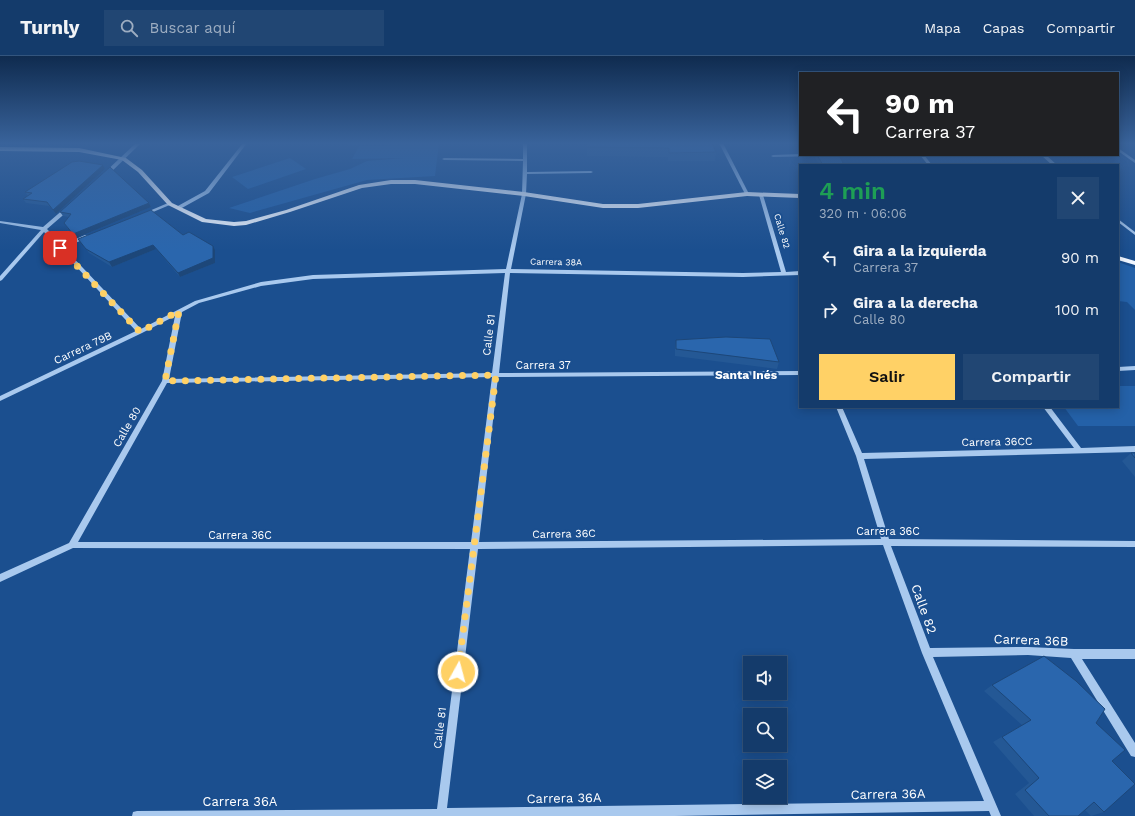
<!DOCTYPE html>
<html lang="es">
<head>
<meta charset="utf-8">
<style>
	body { margin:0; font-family:"Work Sans",sans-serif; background:#214673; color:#f1f3f6; height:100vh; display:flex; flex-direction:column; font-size:15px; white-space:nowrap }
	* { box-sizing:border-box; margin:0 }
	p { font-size:13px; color:#9dadc1 }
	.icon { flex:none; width:22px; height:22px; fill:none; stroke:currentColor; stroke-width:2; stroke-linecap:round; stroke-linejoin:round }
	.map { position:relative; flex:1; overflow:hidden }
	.details { position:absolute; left:799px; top:108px; width:320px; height:244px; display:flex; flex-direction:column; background:#143b6b; border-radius:0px; box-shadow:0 2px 10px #0003,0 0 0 1px #33557e }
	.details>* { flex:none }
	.guide { position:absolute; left:799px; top:16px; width:320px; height:84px; border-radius:0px; box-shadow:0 2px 10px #0003,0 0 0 1px #33557e; background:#202124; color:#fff; overflow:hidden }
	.fabs { position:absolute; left:743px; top:600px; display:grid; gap:8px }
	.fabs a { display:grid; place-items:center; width:44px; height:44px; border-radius:0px; background:#143b6b; box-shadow:0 2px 10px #0003,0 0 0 1px #33557e; font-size:20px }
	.pin { position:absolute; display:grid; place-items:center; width:34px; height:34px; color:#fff; margin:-17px; border-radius:8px; box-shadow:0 2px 6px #0006 }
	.me { position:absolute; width:44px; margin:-22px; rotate:7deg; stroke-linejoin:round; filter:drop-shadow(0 0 3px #0008) }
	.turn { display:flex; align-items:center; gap:14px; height:84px; padding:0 20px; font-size:18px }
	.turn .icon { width:52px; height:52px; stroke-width:2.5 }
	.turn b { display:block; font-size:28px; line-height:34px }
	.round { display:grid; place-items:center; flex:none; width:42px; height:42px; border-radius:0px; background:#214673 }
	.summary { display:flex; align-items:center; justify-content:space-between; height:68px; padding:0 20px }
	h1 { font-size:24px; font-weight:600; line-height:30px; color:#1e9e55 }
	.primary-button { display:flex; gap:8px; margin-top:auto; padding:8px 20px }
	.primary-button a { flex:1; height:46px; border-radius:0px; background:#ffd166; color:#111; font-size:16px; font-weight:600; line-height:46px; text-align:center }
	.primary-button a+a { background:#214673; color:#f1f3f6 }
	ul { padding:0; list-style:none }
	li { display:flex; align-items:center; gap:12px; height:52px; padding:0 20px }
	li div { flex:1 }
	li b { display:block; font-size:15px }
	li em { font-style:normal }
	header { display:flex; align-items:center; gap:24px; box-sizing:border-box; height:56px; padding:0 20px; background:#143b6b; border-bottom:1px solid #33557e }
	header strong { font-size:19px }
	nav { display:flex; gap:22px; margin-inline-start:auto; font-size:14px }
	.search { width:280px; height:36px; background:#214673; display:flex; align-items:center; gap:10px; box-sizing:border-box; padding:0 14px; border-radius:0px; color:#9dadc1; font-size:15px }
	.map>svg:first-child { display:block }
	.green { fill:#2461a8 }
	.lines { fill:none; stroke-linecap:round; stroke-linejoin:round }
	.minor { fill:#a9c9ee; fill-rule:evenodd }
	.major { fill:#f0f6ff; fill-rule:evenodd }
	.wall { fill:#245895 }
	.shaded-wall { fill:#1d4779 }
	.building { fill:#2a66ad; stroke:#1d4779 }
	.route { stroke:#ffd166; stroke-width:7; stroke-dasharray:0 12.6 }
	.labels { text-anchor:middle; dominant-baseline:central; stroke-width:4; stroke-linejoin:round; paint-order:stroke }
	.far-street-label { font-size:9px; fill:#fff; stroke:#1b4f8f }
	.street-label { font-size:11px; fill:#fff; stroke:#1b4f8f }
	.neighbourhood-label { font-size:12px; font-weight:bold; fill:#fff; stroke:#1b4f8f }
	.near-street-label { font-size:13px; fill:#fff; stroke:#1b4f8f }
</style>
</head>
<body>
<header>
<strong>Turnly</strong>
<div class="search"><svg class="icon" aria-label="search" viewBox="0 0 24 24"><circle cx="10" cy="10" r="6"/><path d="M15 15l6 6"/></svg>Buscar aquí</div>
<nav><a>Mapa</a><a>Capas</a><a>Compartir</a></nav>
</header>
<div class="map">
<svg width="1135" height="760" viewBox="0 0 1135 760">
	<rect width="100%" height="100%" fill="#1b4f8f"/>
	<g class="green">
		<path d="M 350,87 L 439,87 L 435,120 L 367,124 L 250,157 L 229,152 L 315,123 L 350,113 L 367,105 L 404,102 L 352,103 L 359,90 L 420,89 L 349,89 Z"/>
		<path d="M 290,102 L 306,113 L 248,133 L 232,121 Z"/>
		<path d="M 1118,206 L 1135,212 L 1135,254 L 1127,246 L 1118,245 Z"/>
		<path d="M 1118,330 L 1135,330 L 1135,370 L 1078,370 L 1064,351 L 1118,351 Z"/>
	</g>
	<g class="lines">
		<g class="minor">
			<path d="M 136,87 L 141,87 L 107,120 L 103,120 L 103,118 Z"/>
			<path d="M 243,87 L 247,87 L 209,137 L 180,153 L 176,153 L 176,151 L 205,135 Z"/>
			<path d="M 523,87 L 527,87 L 527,116 L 591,115 L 593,116 L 591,117 L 527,118 L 526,138 L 511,213 L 743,217 L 781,216 L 759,139 L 761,138 L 763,139 L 786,216 L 800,215 L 800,219 L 743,221 L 510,217 L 499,317 L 800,315 L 800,319 L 498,321 L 479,486 L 881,483 L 856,400 L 836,351 L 842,351 L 862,397 L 1074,392 L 1043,351 L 1050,351 L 1081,392 L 1135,390 L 1135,396 L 864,403 L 889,483 L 1135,485 L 1135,491 L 891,490 L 930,592 L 1028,591 L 1074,593 L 1135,593 L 1135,603 L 1082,603 L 1135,687 L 1135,701 L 1131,700 L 1071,602 L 1028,599 L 933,601 L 1001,760 L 991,760 L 989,755 L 675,760 L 132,760 L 133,756 L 137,755 L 437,753 L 470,493 L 73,492 L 0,526 L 0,518 L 69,487 L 162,325 L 175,260 L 142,277 L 0,345 L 0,340 L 136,275 L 60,193 L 58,193 L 58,191 L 44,176 L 2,224 L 0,225 L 0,220 L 41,174 L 0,167 L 0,165 L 43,171 L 65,152 L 69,152 L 69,154 L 47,173 L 62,189 L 85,179 L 89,179 L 89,181 L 64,192 L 141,273 L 195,245 L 261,226 L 313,219 L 506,213 L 522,138 L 523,105 L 444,104 L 442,103 L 444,102 L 523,103 ZM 505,217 L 492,317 L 169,323 L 182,256 L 199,247 L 261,230 L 313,223 ZM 492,321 L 471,486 L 78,486 L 167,327 ZM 883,489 L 922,597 L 984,745 L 447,752 L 478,493 Z"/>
			<path d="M 719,87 L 723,87 L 749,138 L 749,139 L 745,138 Z"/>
			<path d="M 1118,92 L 1135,104 L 1135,107 L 1118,95 Z"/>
			<path d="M 800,98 L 821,99 L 819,100 L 773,101 L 771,100 L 773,99 Z"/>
			<path d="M 920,99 L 924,99 L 932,109 L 928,109 Z"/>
			<path d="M 1041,99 L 1046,99 L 1057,109 L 1052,109 Z"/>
			<path d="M 168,147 L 172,148 L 146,159 L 142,158 Z"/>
			<path d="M 1118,163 L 1135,176 L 1135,179 L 1118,166 Z"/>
			<path d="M 1135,310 L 1135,314 L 1118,315 L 1118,311 Z"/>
		</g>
		<g class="major">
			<path d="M 0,91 L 79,92 L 126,102 L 142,114 L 172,147 L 206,163 L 234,166 L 246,165 L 286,154 L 359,129 L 391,124 L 415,124 L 524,136 L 603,148 L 638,148 L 747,136 L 800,138 L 800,142 L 747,140 L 638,152 L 603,152 L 524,140 L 415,128 L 391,128 L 362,132 L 290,156 L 246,169 L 234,170 L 202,166 L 168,149 L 138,116 L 122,104 L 79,96 L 0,95 Z"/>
			<path d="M 1118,200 L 1135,205 L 1135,209 L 1118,204 Z"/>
		</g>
	</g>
	<g class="wall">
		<path d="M 587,87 L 712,87 L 716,96 L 715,105 L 668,105 L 668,101 L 587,100 Z"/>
		<path d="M 816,99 L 817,99 L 844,109 L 820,109 L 815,102 Z"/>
		<path d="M 103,109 L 105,113 L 56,158 L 49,150 L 26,147 L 23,143 L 28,140 L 25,136 Z"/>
		<path d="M 149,147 L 151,151 L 76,182 L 64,167 L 68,161 L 63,160 L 60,156 Z"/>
		<path d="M 183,179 L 215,194 L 215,207 L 180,221 L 156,193 L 112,211 L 89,197 L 78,183 Z"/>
		<path d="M 676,284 L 779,306 L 777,313 L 675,300 L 675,291 Z"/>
		<path d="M 1131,397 L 1135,397 L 1135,421 L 1122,405 Z"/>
		<path d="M 992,629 L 1096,667 L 1112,705 L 1104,756 L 1091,760 L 1085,754 L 1078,760 L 1034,760 L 1015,738 L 1029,727 L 993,686 L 1022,669 L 984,635 Z"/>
	</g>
	<g class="shaded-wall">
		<path d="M 103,109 L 105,113 L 56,158 L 53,154 Z"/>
		<path d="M 149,147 L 151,151 L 76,182 L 73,178 Z"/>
		<path d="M 153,189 L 156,193 L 112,211 L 109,206 Z"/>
		<path d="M 213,190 L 215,194 L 215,207 L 180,221 L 178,217 Z"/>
	</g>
	<g class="building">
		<path d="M 587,87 L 712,87 L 716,96 L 669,97 L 669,92 L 587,91 Z"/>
		<path d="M 817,99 L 839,99 L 844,109 L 823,109 Z"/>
		<path d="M 79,105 L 103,109 L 53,154 L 47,146 L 23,143 L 32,137 L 25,136 L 72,106 Z"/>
		<path d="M 110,111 L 149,147 L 73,178 L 64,167 L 71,158 L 60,156 Z"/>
		<path d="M 151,154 L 183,179 L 189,176 L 213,190 L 213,202 L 178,217 L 153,189 L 109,206 L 86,193 L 78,183 Z"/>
		<path d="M 726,281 L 770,283 L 779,306 L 676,293 L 676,284 Z"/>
		<path d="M 1131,397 L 1135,397 L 1135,402 Z"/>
		<path d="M 1044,600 L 1076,625 L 1105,653 L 1096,667 L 1125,694 L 1112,705 L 1135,728 L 1104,756 L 1094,746 L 1078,760 L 1049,760 L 1025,734 L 1039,722 L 1002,681 L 1031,664 L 992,629 Z"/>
	</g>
	<linearGradient id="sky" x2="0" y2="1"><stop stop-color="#0f2b4f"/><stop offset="0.45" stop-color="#39639b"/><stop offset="1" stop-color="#39639b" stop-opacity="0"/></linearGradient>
	<rect width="1135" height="194" fill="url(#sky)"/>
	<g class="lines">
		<path class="route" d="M 60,192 L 140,276 L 179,255 L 165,325 L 496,319 L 458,616"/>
	</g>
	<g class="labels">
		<g class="far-street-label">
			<text transform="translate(782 175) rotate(73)">Calle 82</text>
			<text transform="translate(556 206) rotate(1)">Carrera 38A</text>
		</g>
		<g class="street-label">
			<text transform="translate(489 279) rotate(-83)">Calle 81</text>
			<text transform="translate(83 292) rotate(-25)">Carrera 79B</text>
			<text x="543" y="309">Carrera 37</text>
			<text transform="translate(127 371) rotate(-60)">Calle 80</text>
			<text transform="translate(997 386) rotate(-1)">Carrera 36CC</text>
			<text x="888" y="475">Carrera 36C</text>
			<text transform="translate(564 478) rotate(-1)">Carrera 36C</text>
			<text x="240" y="479">Carrera 36C</text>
			<text transform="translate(440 672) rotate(-83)">Calle 81</text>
		</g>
		<g class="neighbourhood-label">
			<text x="746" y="319">Santa Inés</text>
		</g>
		<g class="near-street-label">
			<text transform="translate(924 553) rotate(70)">Calle 82</text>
			<text transform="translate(1031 584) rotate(2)">Carrera 36B</text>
			<text transform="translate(888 738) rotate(-1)">Carrera 36A</text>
			<text transform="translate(564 742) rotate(-1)">Carrera 36A</text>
			<text x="240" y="745">Carrera 36A</text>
		</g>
	</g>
</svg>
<div class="fabs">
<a><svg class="icon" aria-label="sound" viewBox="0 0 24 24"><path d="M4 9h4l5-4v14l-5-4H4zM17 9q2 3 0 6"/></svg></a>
<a><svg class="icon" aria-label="search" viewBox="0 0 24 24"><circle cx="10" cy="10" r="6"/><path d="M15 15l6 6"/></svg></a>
<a><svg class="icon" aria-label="layers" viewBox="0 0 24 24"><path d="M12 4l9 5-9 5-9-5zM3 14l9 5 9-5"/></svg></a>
</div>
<div class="pin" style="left:60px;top:192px;background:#d93025"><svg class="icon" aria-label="arrive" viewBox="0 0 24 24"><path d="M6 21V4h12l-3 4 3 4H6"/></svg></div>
<svg class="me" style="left:458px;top:616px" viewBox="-20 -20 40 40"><circle r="17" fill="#ffd166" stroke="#fff" stroke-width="3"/><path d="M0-11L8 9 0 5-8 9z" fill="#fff"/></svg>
<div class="guide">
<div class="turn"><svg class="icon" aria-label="left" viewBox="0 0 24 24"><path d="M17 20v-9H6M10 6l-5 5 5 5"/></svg><div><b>90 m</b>Carrera 37</div></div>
</div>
<section class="details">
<div class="summary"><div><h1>4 min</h1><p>320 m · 06:06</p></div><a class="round"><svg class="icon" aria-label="close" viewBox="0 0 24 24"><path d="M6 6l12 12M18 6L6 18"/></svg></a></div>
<ul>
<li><svg class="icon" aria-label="left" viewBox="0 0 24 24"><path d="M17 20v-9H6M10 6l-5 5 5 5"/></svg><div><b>Gira a la izquierda</b><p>Carrera 37</p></div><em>90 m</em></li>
<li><svg class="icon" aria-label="right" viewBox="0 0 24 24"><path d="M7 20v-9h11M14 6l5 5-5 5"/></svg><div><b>Gira a la derecha</b><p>Calle 80</p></div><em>100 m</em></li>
</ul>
<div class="primary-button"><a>Salir</a><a>Compartir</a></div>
</section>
</div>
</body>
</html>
